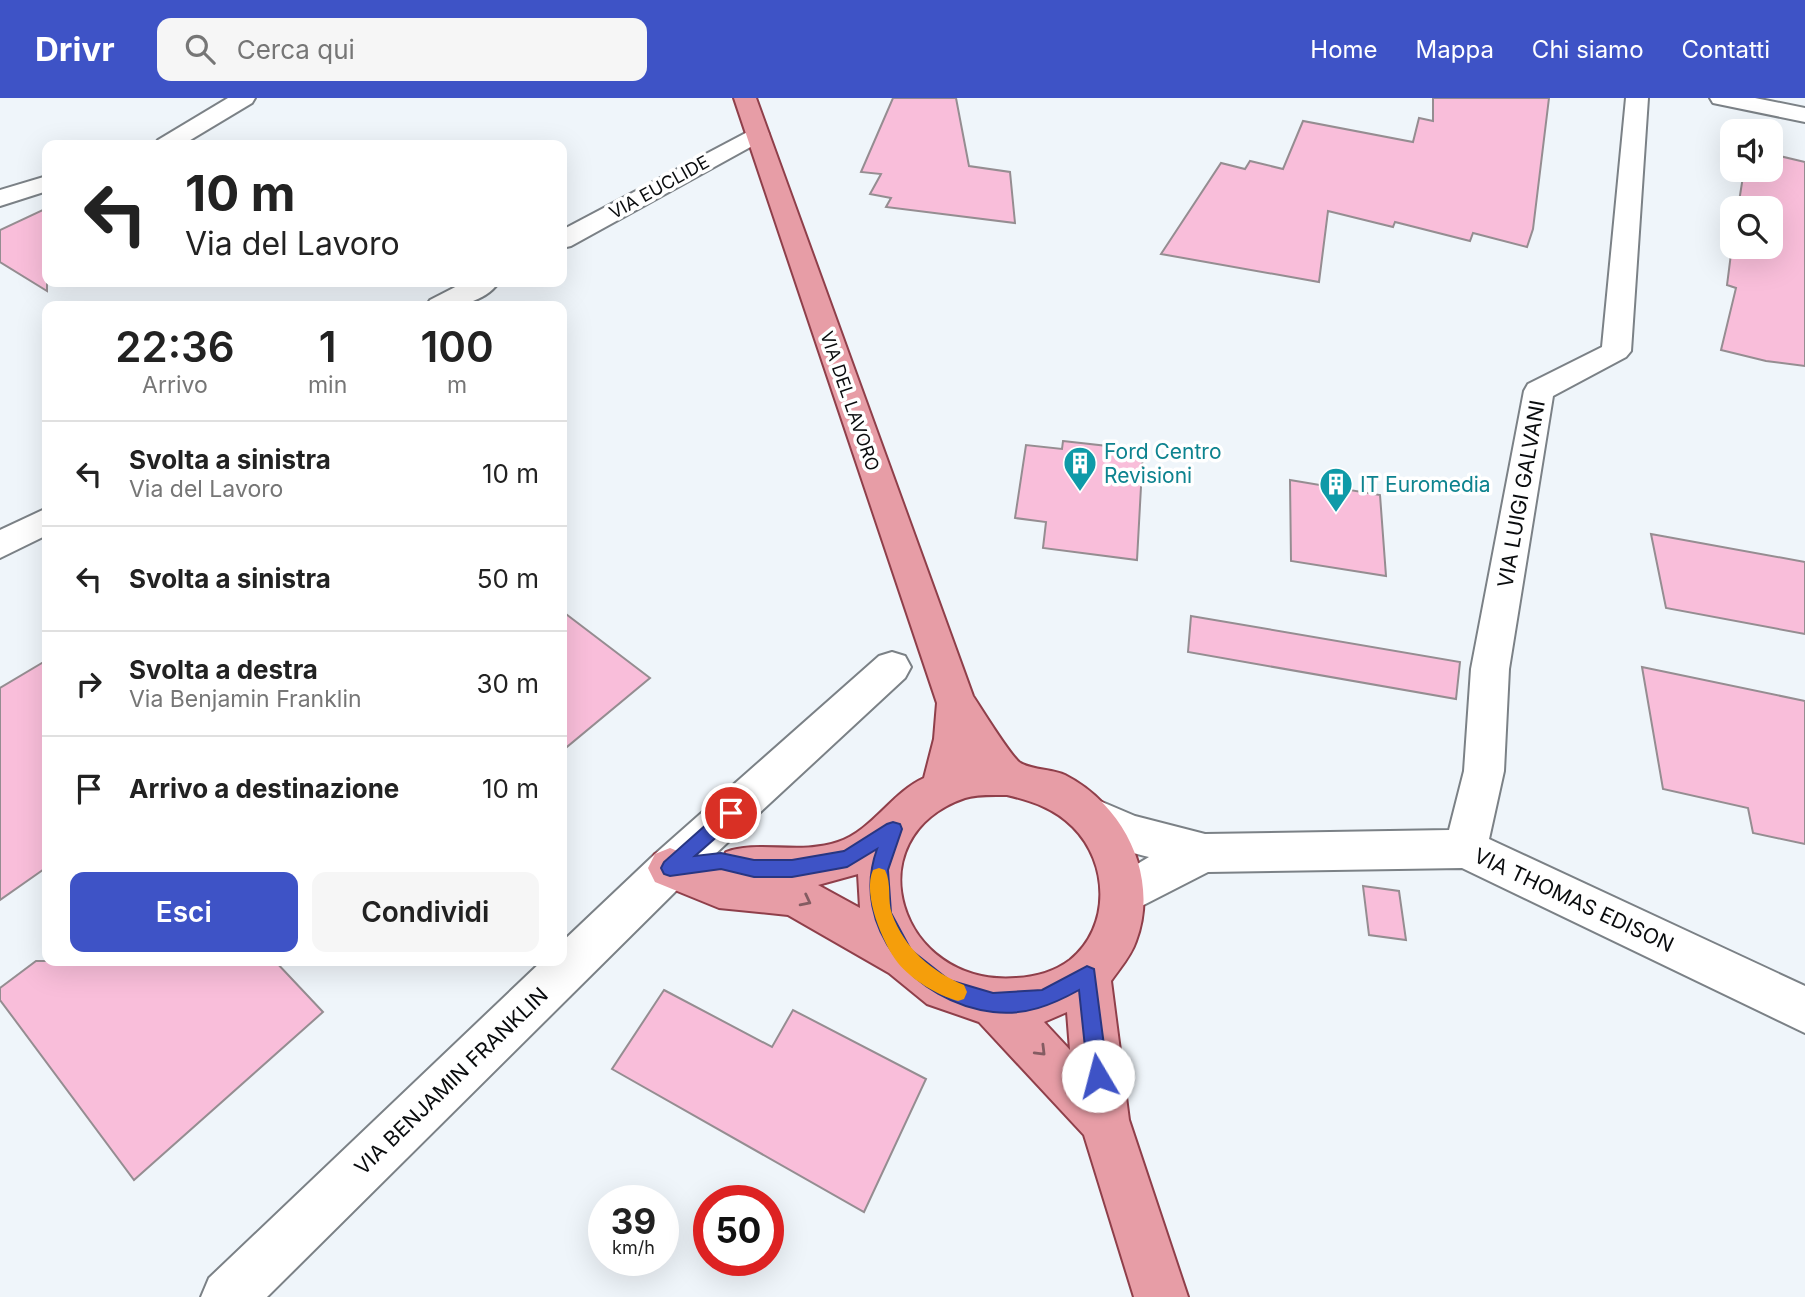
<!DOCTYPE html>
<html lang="it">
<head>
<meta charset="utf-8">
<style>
	body { margin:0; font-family:Inter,sans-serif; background:#f6f6f6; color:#222; height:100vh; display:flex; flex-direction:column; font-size:26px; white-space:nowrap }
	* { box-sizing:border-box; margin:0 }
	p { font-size:23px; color:#767676 }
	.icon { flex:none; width:38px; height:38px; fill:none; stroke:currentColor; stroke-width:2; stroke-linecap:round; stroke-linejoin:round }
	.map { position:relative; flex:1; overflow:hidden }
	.sheet { position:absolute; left:42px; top:203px; width:525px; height:665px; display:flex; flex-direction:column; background:#fff; border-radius:14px; box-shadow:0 7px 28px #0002 }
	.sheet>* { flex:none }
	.top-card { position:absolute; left:42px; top:42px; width:525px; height:147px; border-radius:14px; box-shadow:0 7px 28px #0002; background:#fff; color:#222; overflow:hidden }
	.controls { position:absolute; left:1720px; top:21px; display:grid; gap:14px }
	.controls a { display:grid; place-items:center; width:63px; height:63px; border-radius:14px; background:#fff; box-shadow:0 7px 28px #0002; font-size:35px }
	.speed { position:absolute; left:588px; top:1087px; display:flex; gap:14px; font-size:35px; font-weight:700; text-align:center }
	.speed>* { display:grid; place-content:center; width:91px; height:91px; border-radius:50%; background:#fff; box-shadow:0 7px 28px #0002; line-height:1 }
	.speed small { font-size:18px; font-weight:400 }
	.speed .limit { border:10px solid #d22; background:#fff; color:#111 }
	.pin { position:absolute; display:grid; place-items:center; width:60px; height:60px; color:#fff; margin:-30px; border:4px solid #fff; border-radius:50%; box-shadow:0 2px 7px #0007 }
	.me { position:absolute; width:77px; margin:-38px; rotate:352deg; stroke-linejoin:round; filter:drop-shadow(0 0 5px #0008) }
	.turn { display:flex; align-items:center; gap:24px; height:147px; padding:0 28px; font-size:32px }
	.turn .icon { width:91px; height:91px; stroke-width:2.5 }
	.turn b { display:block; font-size:49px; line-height:60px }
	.eta { display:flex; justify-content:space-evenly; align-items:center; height:119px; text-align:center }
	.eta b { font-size:42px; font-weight:600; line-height:49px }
	.cta { display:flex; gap:14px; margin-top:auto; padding:14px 28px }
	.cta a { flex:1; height:80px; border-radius:14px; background:#3e53c6; color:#fff; font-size:28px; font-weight:600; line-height:80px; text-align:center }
	.cta a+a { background:#f6f6f6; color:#222 }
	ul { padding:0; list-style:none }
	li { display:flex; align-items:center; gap:21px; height:105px; padding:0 28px; border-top:2px solid #e0e0e0 }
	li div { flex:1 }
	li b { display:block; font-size:26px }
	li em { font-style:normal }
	header { display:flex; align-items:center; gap:42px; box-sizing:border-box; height:98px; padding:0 35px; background:#3e53c6; color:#fff }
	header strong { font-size:33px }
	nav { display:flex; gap:38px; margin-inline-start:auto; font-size:24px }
	.search { width:490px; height:63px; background:#f6f6f6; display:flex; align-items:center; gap:18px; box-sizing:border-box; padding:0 24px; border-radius:14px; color:#767676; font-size:26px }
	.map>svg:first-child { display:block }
	.building { fill:#f9beda; stroke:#958d91; stroke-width:2 }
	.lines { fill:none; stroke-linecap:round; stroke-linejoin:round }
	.minor-casing { stroke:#7b8186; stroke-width:4 }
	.major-casing { stroke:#8f3f4a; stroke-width:4 }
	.minor { fill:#fff; fill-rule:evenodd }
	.major { fill:#e79da6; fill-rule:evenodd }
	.oneway { stroke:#845c62 }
	.route { fill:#3e53c6; stroke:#283681; stroke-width:2 }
	.slow { fill:#f59e0b }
	.labels { text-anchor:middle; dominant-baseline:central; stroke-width:7; stroke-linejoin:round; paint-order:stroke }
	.far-street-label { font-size:18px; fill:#0a0c0e; stroke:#fff }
	.culture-label { font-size:21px; fill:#0d838f; stroke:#fff; text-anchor:start }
	.street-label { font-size:21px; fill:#0a0c0e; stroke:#fff }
</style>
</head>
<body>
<header>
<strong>Drivr</strong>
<div class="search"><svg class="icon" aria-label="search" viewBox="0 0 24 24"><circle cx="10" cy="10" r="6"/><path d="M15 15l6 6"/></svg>Cerca qui</div>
<nav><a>Home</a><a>Mappa</a><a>Chi siamo</a><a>Contatti</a></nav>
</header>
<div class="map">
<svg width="1805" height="1199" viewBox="0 0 1805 1199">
	<rect width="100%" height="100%" fill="#eff5fa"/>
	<g class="building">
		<path d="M 893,0 L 956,0 L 969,68 L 1010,74 L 1015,125 L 886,109 L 891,100 L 870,96 L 881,76 L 861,74 Z"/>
		<path d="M 1433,0 L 1549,0 L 1533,131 L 1527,149 L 1473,135 L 1470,143 L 1395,124 L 1393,129 L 1328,113 L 1319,184 L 1161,156 L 1221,65 L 1245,71 L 1250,63 L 1283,71 L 1303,23 L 1413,44 L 1419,20 L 1433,23 Z"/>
		<path d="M 1771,56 L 1805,64 L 1805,268 L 1766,263 L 1721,252 L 1736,190 L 1727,187 L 1732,148 L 1771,149 L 1771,110 L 1738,110 L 1744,72 L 1771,72 Z"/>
		<path d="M 47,110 L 47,193 L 0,164 L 0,132 Z"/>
		<path d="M 1063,343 L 1143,352 L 1137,462 L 1043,450 L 1046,424 L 1015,420 L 1026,347 L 1062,351 Z"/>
		<path d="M 1290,382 L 1380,397 L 1386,478 L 1291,463 Z"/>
		<path d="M 1651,436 L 1805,464 L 1805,536 L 1666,510 Z"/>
		<path d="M 562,513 L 650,580 L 562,653 Z"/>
		<path d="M 1191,518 L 1460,564 L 1456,601 L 1188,554 Z"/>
		<path d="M 47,562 L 47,769 L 0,802 L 0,590 Z"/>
		<path d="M 1642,569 L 1805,603 L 1805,746 L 1753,735 L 1748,710 L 1663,691 Z"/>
		<path d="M 1363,788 L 1399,793 L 1406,842 L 1369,837 Z"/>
		<path d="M 36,863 L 275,863 L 323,914 L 134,1082 L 0,902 L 0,890 Z"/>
		<path d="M 664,892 L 772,949 L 793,912 L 926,981 L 864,1114 L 612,971 Z"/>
	</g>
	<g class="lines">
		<defs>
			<g id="minor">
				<path d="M 228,0 L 255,0 L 252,5 L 182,47 L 154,47 L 158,42 Z"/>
				<path d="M 1626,0 L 1648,0 L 1631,253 L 1626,259 L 1553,298 L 1509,571 L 1504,673 L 1489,741 L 1805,888 L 1805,935 L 1462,770 L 1208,774 L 1124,817 L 1109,811 L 1102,797 L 1109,783 L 1149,759 C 1122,752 1080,742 1067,716 L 1073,703 L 1088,698 L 1135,718 L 1205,736 L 1449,732 L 1464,673 L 1471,571 L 1524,293 L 1528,286 L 1602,249 Z"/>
				<path d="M 1710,0 L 1755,0 L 1805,10 L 1805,24 L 1713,5 Z"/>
				<path d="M 757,29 L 765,31 L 769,36 L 765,41 L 571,148 L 562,150 L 562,132 Z"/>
				<path d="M 47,78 L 47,93 L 0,108 L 0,92 Z"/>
				<path d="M 465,184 L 499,184 C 483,207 451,209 426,208 L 430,202 Z"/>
				<path d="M 47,410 L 47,437 L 0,460 L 0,432 Z"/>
				<path d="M 892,554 L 905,558 L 911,569 L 905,580 L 685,784 L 267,1199 L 201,1199 L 209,1180 L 542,863 L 562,863 L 562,844 L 655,756 L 879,558 Z"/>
			</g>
			<path id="major" d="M 734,0 L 756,0 L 973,598 C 983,613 1008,654 1019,664 C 1030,672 1052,671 1065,677 C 1124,707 1160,779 1136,843 C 1131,858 1120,870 1111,883 L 1129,1022 L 1188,1199 L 1134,1199 L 1084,1037 L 979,924 L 927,906 L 889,875 L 788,817 L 719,810 L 655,784 L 648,770 L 655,756 L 670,750 L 720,770 L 726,754 C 757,742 801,757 838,744 C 873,732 891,695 924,680 L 934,641 L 937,605 ZM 1007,697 C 1032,703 1054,710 1073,729 C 1109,765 1111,829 1070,862 C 1054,874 1035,879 1016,880 C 899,889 852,739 965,700 C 977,696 994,697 1007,697 ZM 858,776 L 860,810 L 818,787 ZM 1067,914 L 1070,952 L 1044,924 Z"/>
		</defs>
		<use href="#minor" class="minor-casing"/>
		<use href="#major" class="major-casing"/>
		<use href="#minor" class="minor"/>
		<use href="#major" class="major"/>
	</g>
	<defs><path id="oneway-chevron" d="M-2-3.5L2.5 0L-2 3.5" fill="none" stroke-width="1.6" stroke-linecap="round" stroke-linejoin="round" transform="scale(1.75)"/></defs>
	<g class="oneway">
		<use href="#oneway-chevron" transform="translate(806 803) rotate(27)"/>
		<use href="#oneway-chevron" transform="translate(1041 953) rotate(45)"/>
	</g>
	<path class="route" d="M 731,708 L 737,710 L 739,715 L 737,721 L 695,758 L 721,755 L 754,762 L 792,762 L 844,753 L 887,726 L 893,724 L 900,726 L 902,731 L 888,772 L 891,815 L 911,852 L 949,882 L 993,895 L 1042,892 L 1087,868 L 1094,871 L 1108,978 L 1105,985 L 1098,988 L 1091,985 L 1088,978 L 1079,892 C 1052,907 1025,918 993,914 C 915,905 849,829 877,751 L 847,769 L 792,779 L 754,779 L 721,771 L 670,778 L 664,776 L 661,770 L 664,764 L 725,710 Z"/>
	<path class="slow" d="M 879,770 L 885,772 C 892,786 887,802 892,816 C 904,850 932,874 964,887 L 967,894 L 964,901 L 958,903 C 937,897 912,882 898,865 C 883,846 862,796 873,772 Z"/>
	<defs>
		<symbol id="building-pin" viewBox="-11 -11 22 30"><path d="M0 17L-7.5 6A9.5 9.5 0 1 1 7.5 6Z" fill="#0f9aa8" stroke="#fff"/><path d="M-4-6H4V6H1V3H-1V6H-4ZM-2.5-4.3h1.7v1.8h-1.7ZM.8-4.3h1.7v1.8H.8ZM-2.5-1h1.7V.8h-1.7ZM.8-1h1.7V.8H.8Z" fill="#fff"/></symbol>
	</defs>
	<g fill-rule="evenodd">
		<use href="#building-pin" x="1061" y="346" width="38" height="52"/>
		<use href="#building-pin" x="1317" y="367" width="38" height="52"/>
	</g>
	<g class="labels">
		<g class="far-street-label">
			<text transform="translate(659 89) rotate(-29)">VIA EUCLIDE</text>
			<text transform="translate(850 303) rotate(71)">VIA DEL LAVORO</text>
		</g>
		<g class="culture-label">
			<text x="1104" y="353">Ford Centro<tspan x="1104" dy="24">Revisioni</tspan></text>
			<text x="1360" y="386">IT Euromedia</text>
		</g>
		<g class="street-label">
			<text transform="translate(1521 396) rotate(-80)">VIA LUIGI GALVANI</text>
			<text transform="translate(1574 802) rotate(25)">VIA THOMAS EDISON</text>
			<text transform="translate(451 983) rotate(-44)">VIA BENJAMIN FRANKLIN</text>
		</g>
	</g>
</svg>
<div class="controls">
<a><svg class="icon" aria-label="sound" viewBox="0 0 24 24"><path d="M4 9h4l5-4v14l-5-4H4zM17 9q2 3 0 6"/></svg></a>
<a><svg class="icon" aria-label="search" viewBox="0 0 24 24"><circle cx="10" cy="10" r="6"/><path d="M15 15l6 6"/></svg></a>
</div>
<div class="speed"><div>39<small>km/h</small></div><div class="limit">50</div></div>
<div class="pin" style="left:731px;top:715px;background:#d93025"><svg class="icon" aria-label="arrive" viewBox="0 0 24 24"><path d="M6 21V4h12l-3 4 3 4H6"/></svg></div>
<svg class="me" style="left:1098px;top:978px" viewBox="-20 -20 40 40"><circle r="19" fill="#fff"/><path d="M0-13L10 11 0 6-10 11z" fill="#3e53c6"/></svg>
<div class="top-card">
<div class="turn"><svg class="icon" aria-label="left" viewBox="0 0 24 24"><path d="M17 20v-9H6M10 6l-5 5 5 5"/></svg><div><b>10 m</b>Via del Lavoro</div></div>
</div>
<section class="sheet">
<div class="eta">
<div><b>22:36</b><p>Arrivo</p></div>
<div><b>1</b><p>min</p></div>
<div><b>100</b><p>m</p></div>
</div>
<ul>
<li><svg class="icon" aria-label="left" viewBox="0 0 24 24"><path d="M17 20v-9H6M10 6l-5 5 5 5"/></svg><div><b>Svolta a sinistra</b><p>Via del Lavoro</p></div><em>10 m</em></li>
<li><svg class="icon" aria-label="left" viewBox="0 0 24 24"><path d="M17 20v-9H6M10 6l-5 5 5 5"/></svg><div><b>Svolta a sinistra</b></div><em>50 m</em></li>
<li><svg class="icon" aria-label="right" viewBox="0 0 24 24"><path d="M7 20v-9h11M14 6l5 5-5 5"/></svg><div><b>Svolta a destra</b><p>Via Benjamin Franklin</p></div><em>30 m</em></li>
<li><svg class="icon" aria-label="arrive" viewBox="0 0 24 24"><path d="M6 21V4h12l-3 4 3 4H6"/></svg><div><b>Arrivo a destinazione</b></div><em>10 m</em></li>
</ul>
<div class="cta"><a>Esci</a><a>Condividi</a></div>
</section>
</div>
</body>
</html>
